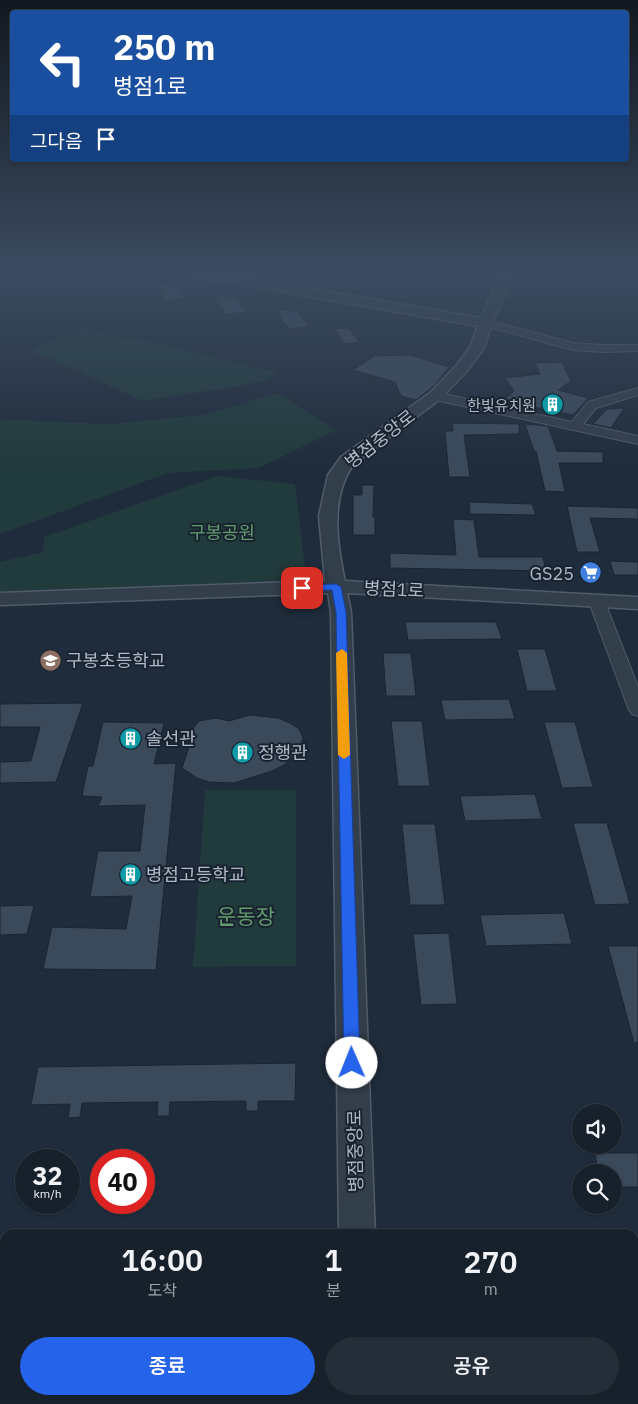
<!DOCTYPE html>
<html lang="ko">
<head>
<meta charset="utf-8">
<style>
	body { margin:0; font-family:"IBM Plex Sans","Noto Sans KR",sans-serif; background:#242e38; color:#f1f3f6; height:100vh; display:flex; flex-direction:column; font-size:19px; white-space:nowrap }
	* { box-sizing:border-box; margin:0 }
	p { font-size:16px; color:#9ea3a9 }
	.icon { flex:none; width:28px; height:28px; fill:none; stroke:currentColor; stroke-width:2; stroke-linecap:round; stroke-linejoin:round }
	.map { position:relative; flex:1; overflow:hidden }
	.side { position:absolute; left:0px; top:1229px; width:639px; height:176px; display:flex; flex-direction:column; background:#17212c; border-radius:15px 15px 0 0; box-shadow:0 1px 4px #0004,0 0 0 1px #363e48 }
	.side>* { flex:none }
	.top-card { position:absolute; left:10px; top:10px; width:619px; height:152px; border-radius:5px; box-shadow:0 1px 4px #0004,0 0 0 1px #363e48; background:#1a4fa0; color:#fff; overflow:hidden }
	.fabs { position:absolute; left:572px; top:1104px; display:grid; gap:10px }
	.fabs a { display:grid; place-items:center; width:50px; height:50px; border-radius:50%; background:#17212c; box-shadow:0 1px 4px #0004,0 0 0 1px #363e48; font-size:25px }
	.speed { position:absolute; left:15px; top:1149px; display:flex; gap:10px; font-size:25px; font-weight:700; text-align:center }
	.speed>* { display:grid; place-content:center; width:65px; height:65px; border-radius:50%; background:#17212c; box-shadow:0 1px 4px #0004,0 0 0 1px #363e48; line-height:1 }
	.speed small { font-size:12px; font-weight:400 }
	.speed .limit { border:8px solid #d22; background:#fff; color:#111 }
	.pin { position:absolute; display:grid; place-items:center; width:42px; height:42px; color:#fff; margin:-21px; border-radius:10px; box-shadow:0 2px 8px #0006 }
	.me { position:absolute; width:55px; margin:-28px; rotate:359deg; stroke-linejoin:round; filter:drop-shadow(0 0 4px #0008) }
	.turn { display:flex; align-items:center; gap:18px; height:105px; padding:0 20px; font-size:22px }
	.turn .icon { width:65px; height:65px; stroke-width:2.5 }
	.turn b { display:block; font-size:35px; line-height:42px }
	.then { display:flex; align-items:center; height:48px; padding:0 20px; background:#0003; gap:10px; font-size:19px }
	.eta { display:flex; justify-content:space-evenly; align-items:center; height:85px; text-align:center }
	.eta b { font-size:30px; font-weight:600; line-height:35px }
	.button { display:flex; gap:10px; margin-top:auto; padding:10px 20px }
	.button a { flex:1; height:58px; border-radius:30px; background:#2563eb; color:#fff; font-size:20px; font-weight:600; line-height:58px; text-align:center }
	.button a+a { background:#242e38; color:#f1f3f6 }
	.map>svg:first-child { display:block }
	.green { fill:#213a3c }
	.building { fill:#3b4a5b; stroke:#1b2532 }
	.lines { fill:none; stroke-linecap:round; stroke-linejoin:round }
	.minor-casing { stroke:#515b69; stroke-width:2 }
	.tertiary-casing { stroke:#515b69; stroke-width:3 }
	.minor { fill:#333e4b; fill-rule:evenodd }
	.tertiary { fill:#333e4b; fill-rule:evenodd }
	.route { fill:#2563eb; stroke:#184099 }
	.slow { fill:#f59e0b }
	.labels { text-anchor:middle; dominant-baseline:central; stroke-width:4; stroke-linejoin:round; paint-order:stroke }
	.far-poi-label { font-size:15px; fill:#aeb8c8; stroke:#192330; text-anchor:end }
	.street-label { font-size:18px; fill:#aeb8c8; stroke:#192330 }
	.park-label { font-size:18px; fill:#639a6e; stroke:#192330 }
	.poi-label { font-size:18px; fill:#aeb8c8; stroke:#192330; text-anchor:start }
	.near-park-label { font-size:21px; fill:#639a6e; stroke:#192330 }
</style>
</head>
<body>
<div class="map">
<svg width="638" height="1404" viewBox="0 0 638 1404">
	<rect width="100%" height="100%" fill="#1f2c3b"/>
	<g class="green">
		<path d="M 87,329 L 125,339 L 142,340 L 276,372 L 268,380 L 228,388 L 143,401 L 31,350 L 79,330 Z"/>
		<path d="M 278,393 L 336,430 L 259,468 L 168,473 L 0,534 L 0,419 L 108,424 L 203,415 Z"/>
		<path d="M 217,476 L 295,484 L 305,567 L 300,583 L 0,593 L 0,562 L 43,552 L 44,537 Z"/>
		<path d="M 205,790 L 296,790 L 296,966 L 193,967 Z"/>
	</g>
	<g class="building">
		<path d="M 170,283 L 171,285 L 177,284 L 186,298 L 165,301 L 161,296 L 159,284 Z"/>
		<path d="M 228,296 L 230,298 L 237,298 L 246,312 L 225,315 L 223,309 L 221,310 L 217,297 Z"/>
		<path d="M 289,309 L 291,312 L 298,311 L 309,327 L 288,329 L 285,323 L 283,324 L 279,310 Z"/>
		<path d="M 349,328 L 359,342 L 345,344 L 334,329 Z"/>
		<path d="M 410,355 L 449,367 L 436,384 L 416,400 L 401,396 L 395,382 L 353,370 L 374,356 Z"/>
		<path d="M 562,362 L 571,381 L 558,390 L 588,398 L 573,415 L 503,401 L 514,391 L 505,378 L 540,374 L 535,363 Z"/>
		<path d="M 624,408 L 611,428 L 593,424 L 607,409 Z"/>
		<path d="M 452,423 L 519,424 L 519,434 L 464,435 L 470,477 L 449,477 L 445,431 L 453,431 Z"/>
		<path d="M 525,424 L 548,426 L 557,451 L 603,452 L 603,463 L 559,463 L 565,492 L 545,491 L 536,451 L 534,451 Z"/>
		<path d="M 362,485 L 374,485 L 373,517 L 375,517 L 375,535 L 353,535 L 353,495 L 362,495 Z"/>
		<path d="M 469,502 L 532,504 L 536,515 L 470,514 Z"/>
		<path d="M 567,506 L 638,508 L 638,519 L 590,518 L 600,552 L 577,552 Z"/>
		<path d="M 453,519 L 474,520 L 479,557 L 543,557 L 546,571 L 390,568 L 390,553 L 456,555 Z"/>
		<path d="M 610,561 L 638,562 L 638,575 L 614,575 Z"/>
		<path d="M 405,622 L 496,622 L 502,639 L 408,640 Z"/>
		<path d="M 517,649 L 545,649 L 557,691 L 527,691 Z"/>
		<path d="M 383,653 L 411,653 L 416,696 L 386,696 Z"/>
		<path d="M 509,699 L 515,719 L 445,720 L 441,700 Z"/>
		<path d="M 83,703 L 56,782 L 0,783 L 0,762 L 31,761 L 40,727 L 0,727 L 0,704 Z"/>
		<path d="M 250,715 L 278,718 L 290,723 L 299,729 L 303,738 L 300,748 L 295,755 L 284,765 L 272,771 L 234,783 L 209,782 L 197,778 L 182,768 L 189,747 L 193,743 L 191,731 L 199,721 L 216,718 L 229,721 Z"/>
		<path d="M 391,721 L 422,721 L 430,786 L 398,786 Z"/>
		<path d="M 103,722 L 164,723 L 154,764 L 176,763 L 156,970 L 43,969 L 52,927 L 126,929 L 132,896 L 90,897 L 98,851 L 140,851 L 145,805 L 98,806 L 102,797 L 82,796 L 88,766 L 93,766 Z"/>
		<path d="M 544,722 L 575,722 L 593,787 L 562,788 Z"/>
		<path d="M 535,794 L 542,819 L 465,821 L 460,796 Z"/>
		<path d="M 573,823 L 607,823 L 630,904 L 595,905 Z"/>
		<path d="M 402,824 L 435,824 L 445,905 L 410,905 Z"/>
		<path d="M 34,905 L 27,934 L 0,935 L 0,906 Z"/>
		<path d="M 564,913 L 572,944 L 486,946 L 480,915 Z"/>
		<path d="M 449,933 L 457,1004 L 421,1005 L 413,934 Z"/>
		<path d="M 608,946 L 638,946 L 638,1042 L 634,1043 Z"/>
		<path d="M 296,1063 L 295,1101 L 258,1101 L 258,1111 L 246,1111 L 246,1101 L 170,1102 L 169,1116 L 157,1116 L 158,1102 L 82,1103 L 80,1117 L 68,1118 L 70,1104 L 31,1105 L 38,1067 Z"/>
		<path d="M 595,1153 L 638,1153 L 638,1187 L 614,1187 L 614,1172 L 598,1172 Z"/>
	</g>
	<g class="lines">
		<defs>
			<g id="minor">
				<path d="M 486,320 L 573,343 L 601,345 L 638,345 L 638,351 L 601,352 L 573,350 L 482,325 L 481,323 Z"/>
				<path d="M 638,388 L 638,395 L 596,408 L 583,424 L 638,436 L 638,444 L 435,400 L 429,396 L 435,392 L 572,422 L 588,402 Z"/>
				<path d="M 597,597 L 603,599 L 605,602 L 638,687 L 638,716 L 632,714 L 629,710 L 589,602 L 591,599 Z"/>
			</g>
			<g id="tertiary">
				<path d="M 181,271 L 208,271 L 481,318 L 503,271 L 515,271 L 493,321 L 484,348 L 466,372 L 440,399 L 353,465 C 330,497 337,545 345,581 L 638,597 L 638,609 L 347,593 L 351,612 L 375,1234 L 339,1234 L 331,612 L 328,593 L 0,605 L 0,593 L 325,581 L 319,516 L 328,475 L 341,457 L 430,393 L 456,366 L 470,347 L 478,326 L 187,275 Z"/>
				<rect x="341" y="1400" width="40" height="4"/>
			</g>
		</defs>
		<use href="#minor" class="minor-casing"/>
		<use href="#tertiary" class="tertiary-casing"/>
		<use href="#minor" class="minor"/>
		<use href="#tertiary" class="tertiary"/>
	</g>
	<linearGradient id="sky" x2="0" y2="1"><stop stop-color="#111820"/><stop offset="0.58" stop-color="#3c4b60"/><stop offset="1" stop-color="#3c4b60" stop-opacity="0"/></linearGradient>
	<rect width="638" height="468" fill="url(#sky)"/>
	<path class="route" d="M 336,584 L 341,587 L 346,612 L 360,1063 L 358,1069 L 352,1071 L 347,1069 L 344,1063 L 336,612 L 332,590 L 302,591 L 297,588 L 302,585 Z"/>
	<path class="slow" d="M 342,649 L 347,653 L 350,755 L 344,759 L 338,755 L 336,653 Z"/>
	<defs>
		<symbol id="building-disc" viewBox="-11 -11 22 22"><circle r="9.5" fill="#0f9aa8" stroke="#192330"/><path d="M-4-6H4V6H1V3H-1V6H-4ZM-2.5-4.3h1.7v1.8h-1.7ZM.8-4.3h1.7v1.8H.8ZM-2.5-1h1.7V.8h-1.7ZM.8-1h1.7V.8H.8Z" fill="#fff"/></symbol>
		<symbol id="supermarket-disc" viewBox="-11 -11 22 22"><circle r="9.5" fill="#3f7fe0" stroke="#192330"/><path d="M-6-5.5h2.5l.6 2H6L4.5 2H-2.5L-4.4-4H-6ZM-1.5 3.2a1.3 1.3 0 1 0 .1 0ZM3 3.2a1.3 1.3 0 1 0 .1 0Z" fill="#fff"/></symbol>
		<symbol id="school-disc" viewBox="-11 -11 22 22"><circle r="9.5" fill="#8d6e63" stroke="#192330"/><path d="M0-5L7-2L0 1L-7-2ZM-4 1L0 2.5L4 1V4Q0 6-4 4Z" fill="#fff"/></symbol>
	</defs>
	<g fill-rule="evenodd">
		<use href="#building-disc" x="540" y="392" width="25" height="25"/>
		<use href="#supermarket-disc" x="578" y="560" width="25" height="25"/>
		<use href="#school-disc" x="38" y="648" width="25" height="25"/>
		<use href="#building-disc" x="118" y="726" width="25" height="25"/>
		<use href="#building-disc" x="230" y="740" width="25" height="25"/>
		<use href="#building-disc" x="118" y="862" width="25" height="25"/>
	</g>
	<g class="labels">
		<g class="far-poi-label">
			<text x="536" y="405">한빛유치원</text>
		</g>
		<g class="street-label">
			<text transform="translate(380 439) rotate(-38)">병점중앙로</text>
			<text transform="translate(394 589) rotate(3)">병점1로</text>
			<text transform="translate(355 1151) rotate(-91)">병점중앙로</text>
		</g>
		<g class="park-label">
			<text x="222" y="532">구봉공원</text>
		</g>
		<g class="poi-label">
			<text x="574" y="573" text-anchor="end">GS25</text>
			<text x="66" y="660">구봉초등학교</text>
			<text x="146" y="738">솔선관</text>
			<text x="258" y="752">정행관</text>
			<text x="146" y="874">병점고등학교</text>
		</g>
		<g class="near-park-label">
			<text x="246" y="916">운동장</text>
		</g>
	</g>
</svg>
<div class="fabs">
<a><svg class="icon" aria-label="sound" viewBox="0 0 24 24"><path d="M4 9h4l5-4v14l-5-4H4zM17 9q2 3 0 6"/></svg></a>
<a><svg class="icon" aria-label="search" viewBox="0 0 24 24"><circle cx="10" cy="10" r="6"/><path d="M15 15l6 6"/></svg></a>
</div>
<div class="speed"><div>32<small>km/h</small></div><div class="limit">40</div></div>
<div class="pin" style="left:302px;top:588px;background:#d93025"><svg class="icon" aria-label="arrive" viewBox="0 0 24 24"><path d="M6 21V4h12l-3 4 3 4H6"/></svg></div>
<svg class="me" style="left:352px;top:1063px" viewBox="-20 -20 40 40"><circle r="19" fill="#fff"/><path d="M0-13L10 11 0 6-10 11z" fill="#2563eb"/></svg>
<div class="top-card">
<div class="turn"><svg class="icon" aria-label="left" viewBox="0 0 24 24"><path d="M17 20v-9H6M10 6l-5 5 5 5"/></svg><div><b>250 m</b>병점1로</div></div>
<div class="then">그다음<svg class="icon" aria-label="arrive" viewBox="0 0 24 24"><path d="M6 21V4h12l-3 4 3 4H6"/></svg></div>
</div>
<section class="side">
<div class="eta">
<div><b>16:00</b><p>도착</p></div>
<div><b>1</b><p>분</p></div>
<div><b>270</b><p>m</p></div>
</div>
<div class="button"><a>종료</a><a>공유</a></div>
</section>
</div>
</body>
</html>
